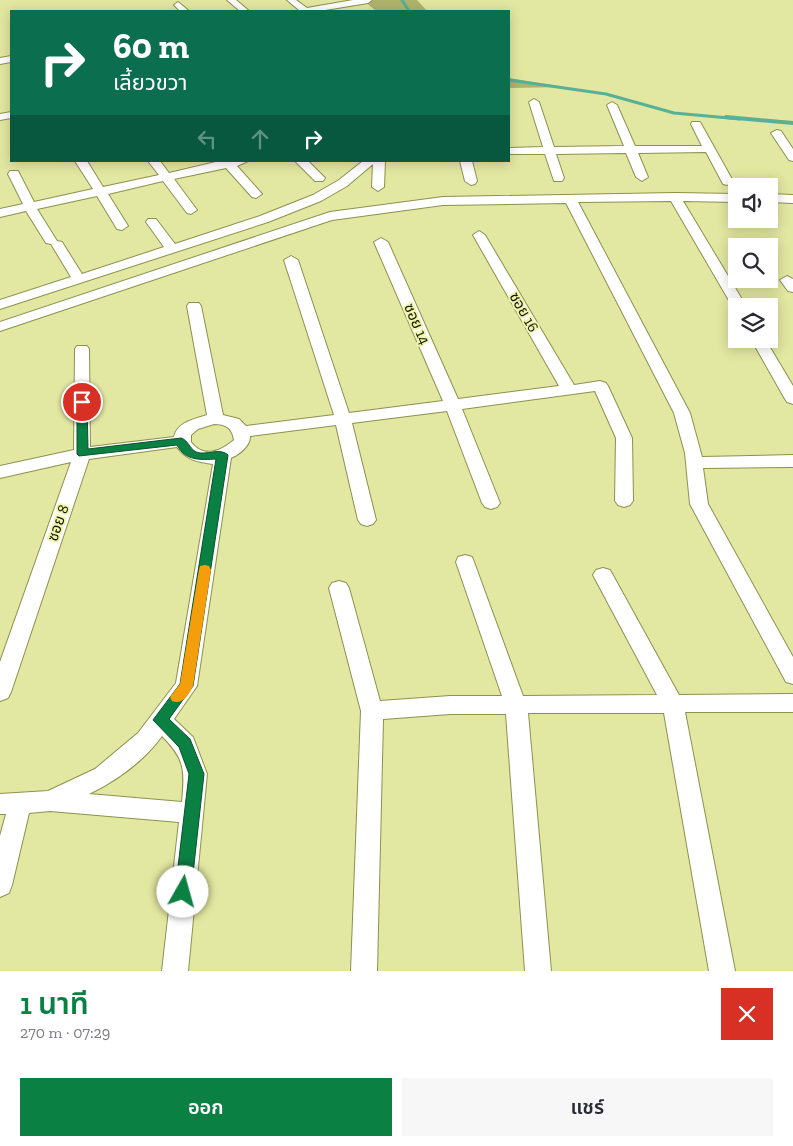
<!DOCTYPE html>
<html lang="th">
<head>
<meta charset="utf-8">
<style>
	body { margin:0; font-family:"Zilla Slab","Noto Sans Thai",serif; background:#f7f7f7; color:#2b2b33; height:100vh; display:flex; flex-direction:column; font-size:19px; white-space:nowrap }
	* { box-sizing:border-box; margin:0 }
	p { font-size:16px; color:#7c7c81 }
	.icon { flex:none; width:28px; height:28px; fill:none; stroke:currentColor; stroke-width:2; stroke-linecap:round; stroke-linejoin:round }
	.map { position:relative; height:971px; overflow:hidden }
	.sheet { display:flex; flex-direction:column; background:#fff; flex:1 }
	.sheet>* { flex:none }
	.guide { position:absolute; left:10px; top:10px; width:500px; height:152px; border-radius:0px; box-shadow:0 2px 12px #0003; background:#0b6e4f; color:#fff; overflow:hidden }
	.tools { position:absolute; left:728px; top:178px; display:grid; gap:10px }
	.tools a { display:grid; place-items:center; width:50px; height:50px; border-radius:0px; background:#fff; box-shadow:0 2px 12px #0003; font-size:25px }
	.pin { position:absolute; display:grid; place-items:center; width:42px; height:42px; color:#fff; margin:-21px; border:2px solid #fff; border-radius:50%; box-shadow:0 1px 5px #0007 }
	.me { position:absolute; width:55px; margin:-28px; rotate:7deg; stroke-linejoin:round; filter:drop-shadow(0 0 4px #0008) }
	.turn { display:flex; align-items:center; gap:18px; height:105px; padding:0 20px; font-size:22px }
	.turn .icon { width:65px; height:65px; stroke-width:2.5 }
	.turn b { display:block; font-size:35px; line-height:42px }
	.lanes { display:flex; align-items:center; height:48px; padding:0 20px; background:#0003; justify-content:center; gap:25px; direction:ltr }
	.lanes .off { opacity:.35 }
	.round { display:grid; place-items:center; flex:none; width:52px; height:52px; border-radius:0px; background:#f7f7f7 }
	.overview { display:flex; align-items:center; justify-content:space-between; height:85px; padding:0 20px }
	h1 { font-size:30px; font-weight:600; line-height:38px; color:#0b8043 }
	.action { display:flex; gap:10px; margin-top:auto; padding:10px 20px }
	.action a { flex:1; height:58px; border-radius:0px; background:#0b8043; color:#fff; font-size:20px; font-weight:600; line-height:58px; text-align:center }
	.action a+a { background:#f7f7f7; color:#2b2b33 }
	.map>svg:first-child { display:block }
	.forest { fill:#afb46c }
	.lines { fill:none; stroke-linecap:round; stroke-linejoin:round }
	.stream-far1 { stroke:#58b096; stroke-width:3 }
	.stream { stroke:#58b096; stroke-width:4 }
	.minor-casing { stroke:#8d914e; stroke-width:2 }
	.minor { fill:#fff; fill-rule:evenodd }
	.route { fill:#0b8043; stroke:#07532c }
	.slow { fill:#f59e0b }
	.labels { text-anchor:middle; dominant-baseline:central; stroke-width:4; stroke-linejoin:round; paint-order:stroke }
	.street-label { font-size:15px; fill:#151600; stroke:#eff4ae }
</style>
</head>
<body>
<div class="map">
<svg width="793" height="971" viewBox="0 0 793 971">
	<rect width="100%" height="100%" fill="#e2e7a1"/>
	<g class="forest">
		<path d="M 363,0 L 417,0 L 427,11 L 376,11 Z"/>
		<path d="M 509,78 L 564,87 L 509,88 Z"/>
	</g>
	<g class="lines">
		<g class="stream-far1">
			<path d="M 402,0 L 409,11"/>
			<path d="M 509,80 L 606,94 L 674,113 L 740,119"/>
		</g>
		<path class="stream" d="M 726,117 L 793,123"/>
		<defs>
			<g id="minor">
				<path d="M 227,0 L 236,0 L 249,11 L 240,11 Z"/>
				<path d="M 287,0 L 296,0 L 307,8 L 353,0 L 372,0 L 368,3 L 319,11 L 300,11 Z"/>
				<path d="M 178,2 L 189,11 L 180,11 L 174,5 Z"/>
				<path d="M 11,56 L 11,62 L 0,64 L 0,58 Z"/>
				<path d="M 534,99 L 539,102 L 554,147 L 624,146 L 607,105 L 612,102 L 617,105 L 635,146 L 702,146 L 691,124 L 692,122 L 700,122 L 733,181 L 727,185 L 723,184 L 706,152 L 638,153 L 648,177 L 642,181 L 636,177 L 626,153 L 556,154 L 564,178 L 562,181 L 554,181 L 545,154 L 509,154 L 509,148 L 543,147 L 529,102 Z"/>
				<path d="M 11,112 L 11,118 L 0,120 L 0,114 Z"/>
				<path d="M 777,130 L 781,131 L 793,149 L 793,161 L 789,160 L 771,133 Z"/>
				<path d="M 75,161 L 87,161 L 103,187 L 159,175 L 148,161 L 160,161 L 169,173 L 220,161 L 248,161 L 237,166 L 262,194 L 256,198 L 252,197 L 226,168 L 174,179 L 197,210 L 191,214 L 187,213 L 163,181 L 108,194 L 128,226 L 122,230 L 117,229 L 97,196 L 37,209 L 57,241 L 62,242 L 82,274 L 164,247 L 146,222 L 148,219 L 156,219 L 175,244 L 260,216 L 313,195 L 339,180 L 363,161 L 385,161 L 384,187 L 378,191 L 372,187 L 373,164 L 347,186 L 321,201 L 268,222 L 0,309 L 0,300 L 71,277 L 51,244 L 46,243 L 26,211 L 0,217 L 0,209 L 23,204 L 8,174 L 10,171 L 18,171 L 34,202 L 93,189 Z"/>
				<path d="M 295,161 L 308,161 L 325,178 L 323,181 L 315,181 Z"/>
				<path d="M 460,161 L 472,161 L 477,181 L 475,184 L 471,185 L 465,181 Z"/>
				<path d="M 675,193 L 736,194 L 736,202 L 683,201 L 746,306 L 736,306 L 736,310 L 734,309 L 671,201 L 578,202 L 690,413 L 702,457 L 793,455 L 793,467 L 703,468 L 708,504 L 793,657 L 793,684 L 786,682 L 690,504 L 685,453 L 674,413 L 566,203 L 443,205 L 332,220 L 0,331 L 0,322 L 330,212 L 443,197 Z"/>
				<path d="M 769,194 L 793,195 L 793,203 L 769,202 Z"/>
				<path d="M 479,231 L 485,235 L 574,385 L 600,381 L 606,383 L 608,386 L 632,438 L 633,501 L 630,505 L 624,507 L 618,505 L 615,501 L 616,438 L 595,391 L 462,409 L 500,503 L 497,507 L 491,509 L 485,507 L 482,503 L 447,411 L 352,423 L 376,520 L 373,524 L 367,526 L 361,524 L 358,520 L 336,425 L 250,436 C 251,445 239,455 231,458 L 197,686 L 174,719 L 193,737 L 207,774 L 188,971 L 162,971 L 179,822 L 50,811 L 29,813 L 12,885 L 9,893 L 0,897 L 0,836 L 6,814 L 0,814 L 0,794 L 48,791 L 95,769 L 138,733 L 176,683 L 213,464 C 198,462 186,460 177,447 L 89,459 L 11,692 L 8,698 L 0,701 L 0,662 L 71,462 L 0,478 L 0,466 L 74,450 L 75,349 L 77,346 L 87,346 L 89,349 L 90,447 L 174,437 C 177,422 195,419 207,415 L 187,306 L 189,303 L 199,303 L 201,306 L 223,415 L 239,419 L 246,426 L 334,415 L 284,260 L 291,256 L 298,260 L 349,413 L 443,401 L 374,242 L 381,238 L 388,242 L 458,399 L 559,386 L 473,235 ZM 214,424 C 225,424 232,427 234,440 C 221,451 204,459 191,442 L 191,435 L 198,429 ZM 162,736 C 185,759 185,770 182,802 L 89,794 C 116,781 144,761 162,736 Z"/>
				<path d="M 787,276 L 793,279 L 793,292 L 788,291 L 780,280 Z"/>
				<path d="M 751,339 L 765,339 L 793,386 L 793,404 L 787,402 L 785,399 Z"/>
				<path d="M 465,555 L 472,557 L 474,562 L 523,696 L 657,695 L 593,575 L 596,570 L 603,568 L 610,570 L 679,695 L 793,694 L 793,712 L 685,712 L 735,971 L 709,971 L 664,713 L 528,713 L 551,971 L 525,971 L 506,714 L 450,714 L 383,719 L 377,971 L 351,971 L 361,711 L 329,588 L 332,583 L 339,581 L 346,583 L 349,588 L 380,701 L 450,696 L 502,696 L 456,562 L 458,557 Z"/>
			</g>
		</defs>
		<use href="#minor" class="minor-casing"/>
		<use href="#minor" class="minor"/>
	</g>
	<path class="route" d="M 82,398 L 87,402 L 88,449 L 181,438 C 188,440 189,448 196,452 C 206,456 220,447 228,455 L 193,686 L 169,719 L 190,739 L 204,774 L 191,892 L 189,898 L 183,900 L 178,898 L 175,892 L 189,774 L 179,747 L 153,720 L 180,684 L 216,459 C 201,460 185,461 177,445 L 79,456 L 77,454 L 77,402 Z"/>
	<path class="slow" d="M 205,565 L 209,566 L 211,570 L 193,686 C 189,695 183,705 172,701 L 170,697 L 180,684 L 199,570 L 200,566 Z"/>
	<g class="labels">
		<g class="street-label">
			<text transform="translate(524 312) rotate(60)">ซอย 16</text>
			<text transform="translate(417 324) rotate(66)">ซอย 14</text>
			<text transform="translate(58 523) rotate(-71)">ซอย 8</text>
		</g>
	</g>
</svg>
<div class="tools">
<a><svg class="icon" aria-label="sound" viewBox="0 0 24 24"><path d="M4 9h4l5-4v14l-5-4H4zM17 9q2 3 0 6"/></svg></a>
<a><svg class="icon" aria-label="search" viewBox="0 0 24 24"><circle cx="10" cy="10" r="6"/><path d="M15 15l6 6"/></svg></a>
<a><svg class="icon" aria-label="layers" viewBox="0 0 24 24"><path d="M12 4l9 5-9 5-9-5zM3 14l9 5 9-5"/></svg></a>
</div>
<div class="pin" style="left:82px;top:402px;background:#d93025"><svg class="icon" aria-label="arrive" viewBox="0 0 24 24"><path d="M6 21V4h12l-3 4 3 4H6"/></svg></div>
<svg class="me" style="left:183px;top:892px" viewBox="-20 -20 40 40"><circle r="19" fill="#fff"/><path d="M0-13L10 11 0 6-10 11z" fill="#0b8043"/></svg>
<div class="guide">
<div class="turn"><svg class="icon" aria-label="right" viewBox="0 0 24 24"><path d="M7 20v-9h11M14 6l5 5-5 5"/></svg><div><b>60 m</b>เลี้ยวขวา</div></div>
<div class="lanes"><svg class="icon off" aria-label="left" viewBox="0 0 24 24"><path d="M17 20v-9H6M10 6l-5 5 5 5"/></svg><svg class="icon off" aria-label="ahead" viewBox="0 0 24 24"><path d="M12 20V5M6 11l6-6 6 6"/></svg><svg class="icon" aria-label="right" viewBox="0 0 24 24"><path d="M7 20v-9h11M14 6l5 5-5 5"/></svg></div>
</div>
</div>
<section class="sheet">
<div class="overview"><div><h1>1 นาที</h1><p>270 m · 07:29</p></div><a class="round" style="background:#d93025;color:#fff"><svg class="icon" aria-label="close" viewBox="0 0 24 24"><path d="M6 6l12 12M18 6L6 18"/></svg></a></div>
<div class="action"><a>ออก</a><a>แชร์</a></div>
</section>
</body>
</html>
